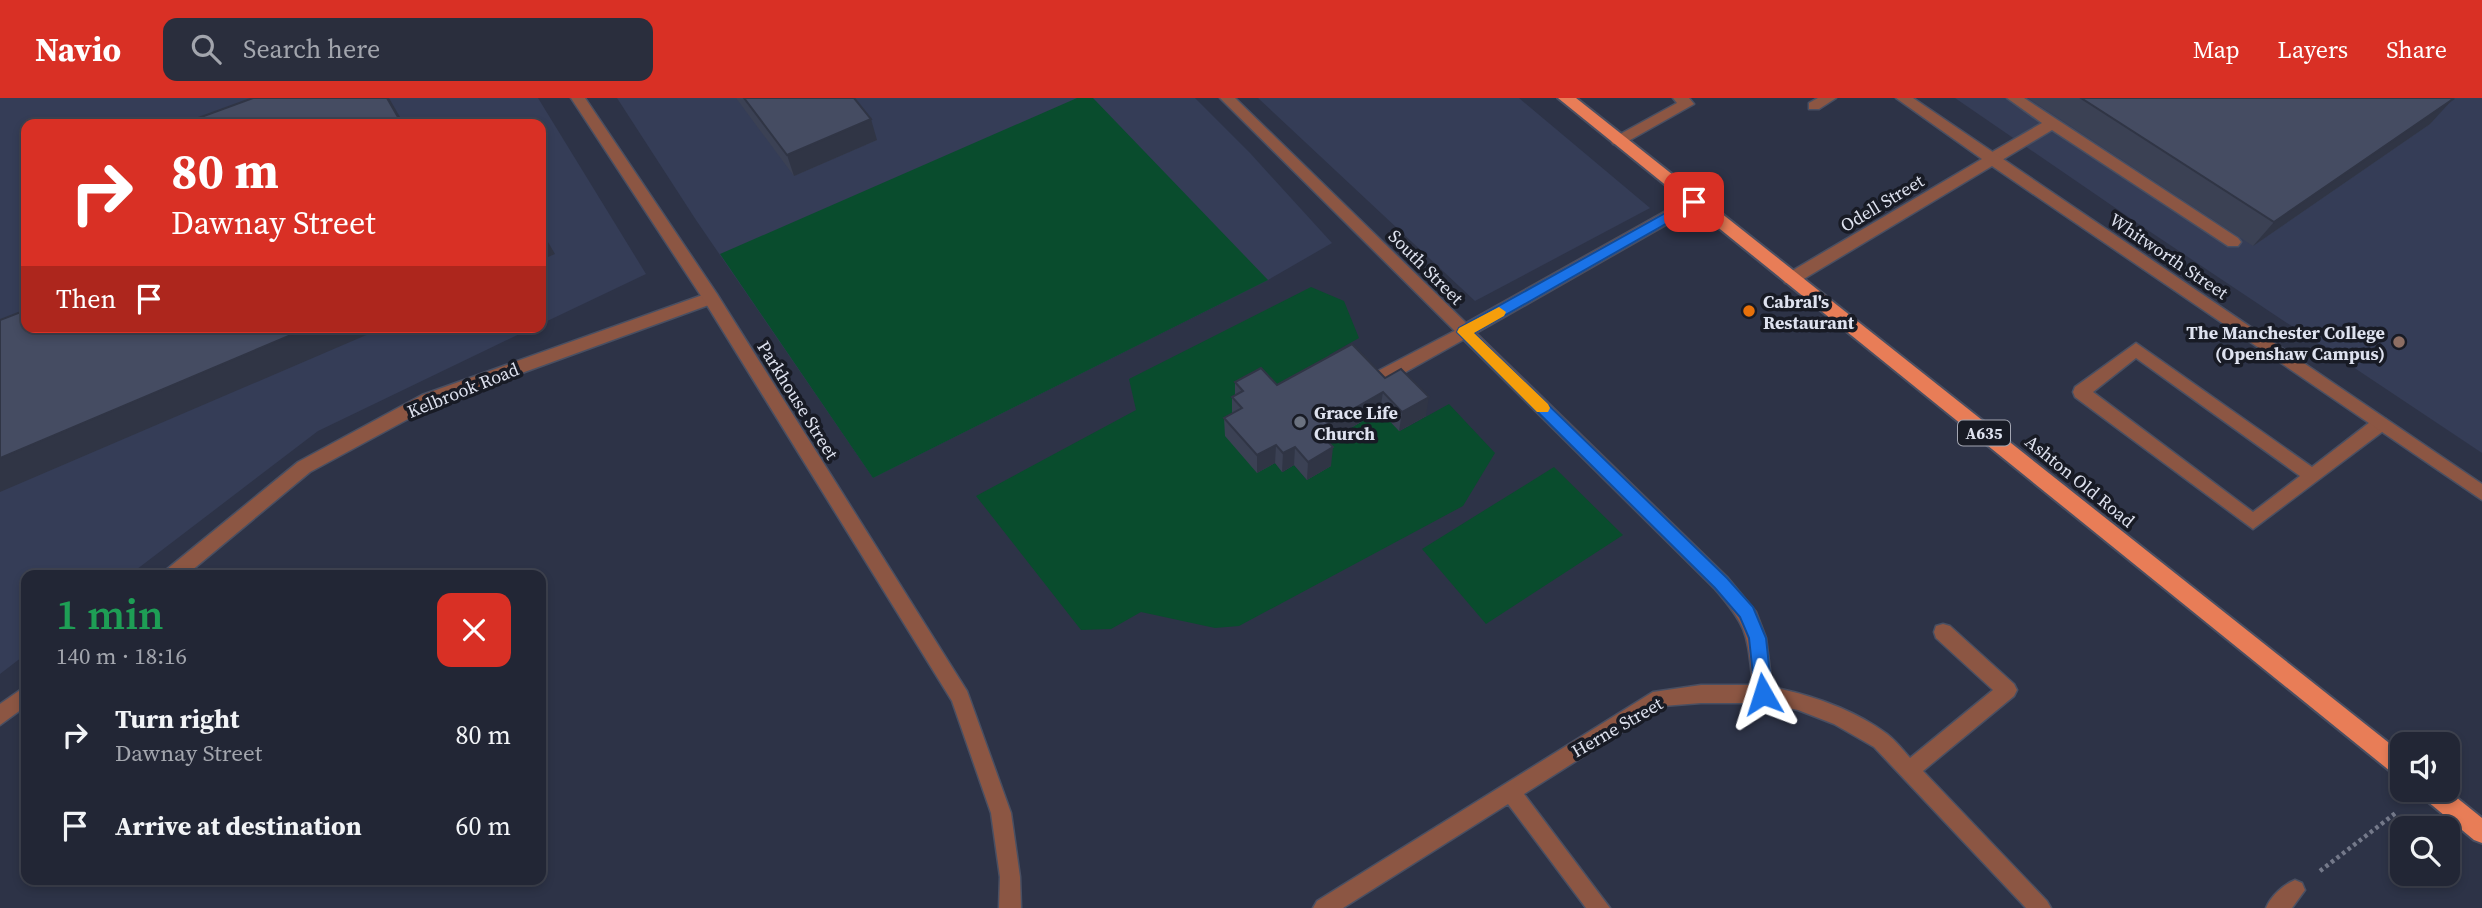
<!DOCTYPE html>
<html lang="en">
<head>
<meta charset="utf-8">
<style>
	body { margin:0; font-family:"Source Serif 4",serif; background:#2a2e3d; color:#f1f3f6; height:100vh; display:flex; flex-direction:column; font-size:26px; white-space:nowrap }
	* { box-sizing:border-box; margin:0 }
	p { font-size:23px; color:#a2a5ad }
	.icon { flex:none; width:38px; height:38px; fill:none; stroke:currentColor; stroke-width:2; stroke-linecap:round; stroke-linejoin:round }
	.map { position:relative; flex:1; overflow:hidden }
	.side { position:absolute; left:21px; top:472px; width:525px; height:315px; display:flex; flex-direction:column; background:#222635; border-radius:14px; box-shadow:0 4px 10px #0003,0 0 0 2px #3f4350 }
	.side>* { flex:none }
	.top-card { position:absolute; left:21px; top:21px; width:525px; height:214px; border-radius:14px; box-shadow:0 4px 10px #0003,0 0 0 2px #3f4350; background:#d93025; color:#fff; overflow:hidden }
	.controls { position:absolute; left:2390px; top:634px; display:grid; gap:14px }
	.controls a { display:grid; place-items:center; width:70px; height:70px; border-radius:14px; background:#222635; box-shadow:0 4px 10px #0003,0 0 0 2px #3f4350; font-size:35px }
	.pin { position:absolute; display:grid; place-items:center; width:60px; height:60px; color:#fff; margin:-30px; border-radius:14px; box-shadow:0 4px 10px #0006 }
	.me { position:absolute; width:77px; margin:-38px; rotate:354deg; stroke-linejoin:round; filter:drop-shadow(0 0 5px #0008) }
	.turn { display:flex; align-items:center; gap:24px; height:147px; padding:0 35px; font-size:32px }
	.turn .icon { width:91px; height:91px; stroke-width:2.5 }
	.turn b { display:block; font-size:49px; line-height:60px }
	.then { display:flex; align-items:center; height:66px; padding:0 35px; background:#0003; gap:14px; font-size:26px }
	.round { display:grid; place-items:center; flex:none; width:74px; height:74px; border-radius:14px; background:#2a2e3d }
	.head { display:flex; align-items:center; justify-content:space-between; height:119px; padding:0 35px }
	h1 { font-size:42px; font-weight:600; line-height:52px; color:#1e9e55 }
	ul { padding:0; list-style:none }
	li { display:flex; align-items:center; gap:21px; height:91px; padding:0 35px }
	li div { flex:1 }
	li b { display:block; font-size:26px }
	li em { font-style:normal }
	header { display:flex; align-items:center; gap:42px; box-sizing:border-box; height:98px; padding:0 35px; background:#d93025; color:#fff }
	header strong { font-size:33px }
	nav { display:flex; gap:38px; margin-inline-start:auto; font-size:24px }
	.search { width:490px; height:63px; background:#2a2e3d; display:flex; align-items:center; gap:18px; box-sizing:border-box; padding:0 24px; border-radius:14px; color:#a2a5ad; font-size:26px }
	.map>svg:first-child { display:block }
	.built { fill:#353d57 }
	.green { fill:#094c2d }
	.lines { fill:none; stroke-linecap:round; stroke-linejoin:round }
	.service-casing { stroke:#494f62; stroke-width:3 }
	.minor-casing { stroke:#494f62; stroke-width:3 }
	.tertiary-casing { stroke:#494f62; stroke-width:3 }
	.trunk-casing { stroke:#494f62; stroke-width:4 }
	.path { stroke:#74798a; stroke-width:4.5; stroke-dasharray:3.5 3.5; stroke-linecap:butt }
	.service { fill:#8c5643; fill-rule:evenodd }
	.minor { fill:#8c5643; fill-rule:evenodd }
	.tertiary { fill:#8c5643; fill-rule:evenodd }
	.trunk { fill:#e87d57; fill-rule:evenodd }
	.wall { fill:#3b4154 }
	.shaded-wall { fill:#303545 }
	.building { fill:#454c62; stroke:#303545; stroke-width:2 }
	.route { fill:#1a73e8; stroke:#114b97; stroke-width:2 }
	.slow { fill:#f59e0b }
	.food-dot { fill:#e8710a; stroke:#181b25; stroke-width:2.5 }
	.education-dot { fill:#8d6e63; stroke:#181b25; stroke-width:2.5 }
	.worship-dot { fill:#6b7280; stroke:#181b25; stroke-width:2.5 }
	.labels { text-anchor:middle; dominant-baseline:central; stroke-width:7; stroke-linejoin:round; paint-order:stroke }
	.shield { fill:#181b25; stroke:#a3a6b2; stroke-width:2 }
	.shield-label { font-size:16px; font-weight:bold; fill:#dee2ef }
	.street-label { font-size:18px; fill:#dee2ef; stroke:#181b25 }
	.poi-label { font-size:18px; font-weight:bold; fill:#dee2ef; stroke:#181b25; text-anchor:start }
</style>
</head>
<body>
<header>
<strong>Navio</strong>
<div class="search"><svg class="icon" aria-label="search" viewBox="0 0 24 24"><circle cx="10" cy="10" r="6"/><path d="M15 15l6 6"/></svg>Search here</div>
<nav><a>Map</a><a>Layers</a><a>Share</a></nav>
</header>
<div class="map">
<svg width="2482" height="810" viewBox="0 0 2482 810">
	<rect width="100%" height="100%" fill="#2d3347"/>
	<g class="built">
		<path d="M 0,0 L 538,0 L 646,176 L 541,226 L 541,26 L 26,26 L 26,229 L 534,229 L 318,333 L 128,478 L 26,478 L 26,556 L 0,576 Z"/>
		<path d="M 617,0 L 1195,0 L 1250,55 L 1332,145 L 1268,182 L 873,380 L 696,122 Z"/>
		<path d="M 1258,0 L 1519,0 L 1650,110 L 1475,203 Z"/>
		<path d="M 1955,0 L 2482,0 L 2482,355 L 2149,133 Z"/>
	</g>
	<g class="green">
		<path d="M 1077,0 L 1093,0 L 1268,182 L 873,380 L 720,156 Z"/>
		<path d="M 1311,189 L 1344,203 L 1359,240 L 1329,257 L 1341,270 L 1275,365 L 1283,374 L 1294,367 L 1307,382 L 1316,350 L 1380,313 L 1400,333 L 1449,306 L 1495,355 L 1463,408 L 1239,528 L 1215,530 L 1141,514 L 1111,531 L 1081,532 L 976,398 L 1136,312 L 1129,281 Z"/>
		<path d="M 1554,369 L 1623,437 L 1486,526 L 1422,451 Z"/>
	</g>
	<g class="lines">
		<defs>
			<g id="service">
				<path d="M 1673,0 L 1689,0 L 1694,6 L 1623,46 L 1613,46 L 1611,43 L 1613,40 L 1677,5 Z"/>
				<path d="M 1818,0 L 1836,0 L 1819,11 L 1809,11 L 1809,5 Z"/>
				<path d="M 2007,0 L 2024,0 L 2238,140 L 2241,144 L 2238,148 L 2228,148 L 2052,32 L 1997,65 L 1987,65 L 1985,61 L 1987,57 L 2042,25 Z"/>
				<path d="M 1464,228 L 1470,230 L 1472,234 L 1470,238 L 1386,285 L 1374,285 L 1372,280 L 1374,275 Z"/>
				<path d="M 2136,245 L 2312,369 L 2374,321 L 2386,321 L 2388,326 L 2386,331 L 2253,431 L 2075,299 L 2073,294 L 2075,289 ZM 2136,260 L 2300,378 L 2253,414 L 2093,294 Z"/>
			</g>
			<g id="minor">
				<path d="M 1220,0 L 1235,0 L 1466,225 L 1689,100 L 1699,100 L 1701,104 L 1699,108 L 1476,235 L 1727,479 L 1756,514 L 1766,540 L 1772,589 C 1811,597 1855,612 1887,636 C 1896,643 1903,652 1910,660 L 1993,592 L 1936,540 L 1934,534 L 1936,528 L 1943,526 L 1950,528 L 2014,586 L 2017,592 L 2014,598 L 1923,673 L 2047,803 L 2051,810 L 2026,810 L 1874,649 L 1834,626 L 1798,612 L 1763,605 L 1701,605 L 1663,608 L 1524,696 L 1610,810 L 1586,810 L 1508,706 L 1343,810 L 1313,810 L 1317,803 L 1653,594 L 1701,587 L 1753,587 C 1747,537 1749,530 1715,491 Z"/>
				<path d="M 1896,0 L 1913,0 L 2482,386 L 2482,402 L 1992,68 L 1797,185 L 1785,185 L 1783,181 L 1785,177 L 1982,61 Z"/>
				<path d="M 711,194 L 719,200 L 717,204 L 434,307 L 310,374 L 185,478 L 163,478 L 166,472 L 298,364 L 422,297 Z"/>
				<path d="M 26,588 L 26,608 L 0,627 L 0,606 Z"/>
				<path d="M 2295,782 L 2302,785 L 2305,792 L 2292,810 L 2266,810 C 2271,798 2283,787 2295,782 Z"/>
			</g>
			<path id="tertiary" d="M 571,0 L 585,0 L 717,196 L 967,593 L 1011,715 L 1020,779 L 1021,810 L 999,810 L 1000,779 L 991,715 L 952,603 L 705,204 Z"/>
			<g id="trunk">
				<path d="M 1558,0 L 1576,0 L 2403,656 L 2403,680 L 2395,677 Z"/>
				<path d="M 2418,691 L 2446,691 L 2482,720 L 2482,745 L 2474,742 L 2421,698 Z"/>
			</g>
		</defs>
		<use href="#service" class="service-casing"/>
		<use href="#minor" class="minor-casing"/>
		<use href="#tertiary" class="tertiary-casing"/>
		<use href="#trunk" class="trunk-casing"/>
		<path class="path" d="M 2320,773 L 2397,714"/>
		<use href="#service" class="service"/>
		<use href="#minor" class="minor"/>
		<use href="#tertiary" class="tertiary"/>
		<use href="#trunk" class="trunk"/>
	</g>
	<g class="wall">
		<path d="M 736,0 L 854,0 L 877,42 L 794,78 Z"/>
		<path d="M 2028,0 L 2450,0 L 2430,26 L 2253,148 Z"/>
		<path d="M 1385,280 L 1426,318 L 1399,333 L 1380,313 L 1328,343 L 1331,368 L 1307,382 L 1294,367 L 1282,374 L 1275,365 L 1257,375 L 1225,338 L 1224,320 L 1232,316 L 1232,299 L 1235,297 L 1235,284 L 1277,287 Z"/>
	</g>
	<g class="shaded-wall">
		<path d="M 387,0 L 389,0 L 404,26 L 402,26 Z"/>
		<path d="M 2453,1 L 2430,26 L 2253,148 L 2274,124 Z"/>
		<path d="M 871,21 L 877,42 L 794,78 L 787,57 Z"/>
		<path d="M 541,132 L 555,156 L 541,162 Z"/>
		<path d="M 310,229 L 385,229 L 0,394 L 0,360 Z"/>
		<path d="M 1383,294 L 1380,313 L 1316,350 L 1317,332 Z"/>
		<path d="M 1429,299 L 1426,318 L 1399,333 L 1402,314 Z"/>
		<path d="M 1276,347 L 1275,365 L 1257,375 L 1257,357 Z"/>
		<path d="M 1295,349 L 1294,367 L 1282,374 L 1283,355 Z"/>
		<path d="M 1333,349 L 1331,368 L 1307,382 L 1308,364 Z"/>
	</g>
	<g class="building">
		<path d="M 253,0 L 387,0 L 402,26 L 182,26 Z"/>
		<path d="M 744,0 L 854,0 L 871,21 L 787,57 Z"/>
		<path d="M 2081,0 L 2450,0 L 2453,1 L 2274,124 Z"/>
		<path d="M 26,212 L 26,229 L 310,229 L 0,360 L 0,222 Z"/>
		<path d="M 1352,246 L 1385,280 L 1401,271 L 1429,299 L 1402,314 L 1383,294 L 1317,332 L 1333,349 L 1308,364 L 1295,349 L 1283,355 L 1276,347 L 1257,357 L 1224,320 L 1242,310 L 1232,299 L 1243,293 L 1235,284 L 1261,270 L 1277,287 Z"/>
	</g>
	<path class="route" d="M 1694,99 L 1701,104 L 1699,107 L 1474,235 L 1727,480 L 1753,509 L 1766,540 L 1772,596 L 1769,601 L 1763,604 L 1757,601 L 1755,596 L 1749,540 L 1740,519 L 1715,490 L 1457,234 L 1459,230 Z"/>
	<path class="slow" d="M 1499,209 L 1506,214 L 1504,218 L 1474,235 L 1548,306 L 1550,310 L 1548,314 L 1537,314 L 1457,234 L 1459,230 Z"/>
	<circle class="food-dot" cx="1749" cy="213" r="7"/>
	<circle class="education-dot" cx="2399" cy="244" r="7"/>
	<circle class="worship-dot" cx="1300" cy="324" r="7"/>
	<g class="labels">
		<rect class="shield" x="1958" y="322.5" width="52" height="25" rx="5"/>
		<g class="shield-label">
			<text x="1984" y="335">A635</text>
		</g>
		<g class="street-label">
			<text transform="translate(1882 105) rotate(-31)">Odell Street</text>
			<text transform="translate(2169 158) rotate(34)">Whitworth Street</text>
			<text transform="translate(1426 169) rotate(45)">South Street</text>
			<text transform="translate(463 292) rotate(-22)">Kelbrook Road</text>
			<text transform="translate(798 302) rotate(58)">Parkhouse Street</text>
			<text transform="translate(2080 383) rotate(39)">Ashton Old Road</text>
			<text transform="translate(1617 629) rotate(-30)">Herne Street</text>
		</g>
		<g class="poi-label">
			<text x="1763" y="203">Cabral's<tspan x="1763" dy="21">Restaurant</tspan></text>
			<text x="2385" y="234" text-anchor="end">The Manchester College<tspan x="2385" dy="21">(Openshaw Campus)</tspan></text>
			<text x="1314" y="314">Grace Life<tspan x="1314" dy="21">Church</tspan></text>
		</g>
	</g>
</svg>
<div class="controls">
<a><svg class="icon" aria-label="sound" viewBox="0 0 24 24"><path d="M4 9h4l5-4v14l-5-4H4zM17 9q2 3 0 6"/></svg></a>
<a><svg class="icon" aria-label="search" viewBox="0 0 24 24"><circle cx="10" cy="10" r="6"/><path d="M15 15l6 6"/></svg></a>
</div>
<div class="pin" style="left:1694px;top:104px;background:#d93025"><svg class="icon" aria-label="arrive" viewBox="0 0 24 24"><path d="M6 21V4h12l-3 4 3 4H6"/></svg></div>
<svg class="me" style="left:1763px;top:596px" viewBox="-20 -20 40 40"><path d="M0-17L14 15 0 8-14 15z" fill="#1a73e8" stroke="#fff" stroke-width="4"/></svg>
<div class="top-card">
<div class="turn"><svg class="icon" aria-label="right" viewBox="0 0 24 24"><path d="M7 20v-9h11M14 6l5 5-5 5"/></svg><div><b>80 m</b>Dawnay Street</div></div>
<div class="then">Then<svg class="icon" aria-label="arrive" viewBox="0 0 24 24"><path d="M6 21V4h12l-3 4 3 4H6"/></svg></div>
</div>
<section class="side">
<div class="head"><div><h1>1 min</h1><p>140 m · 18:16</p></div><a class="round" style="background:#d93025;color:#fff"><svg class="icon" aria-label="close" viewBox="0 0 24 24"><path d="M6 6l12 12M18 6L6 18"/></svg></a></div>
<ul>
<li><svg class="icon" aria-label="right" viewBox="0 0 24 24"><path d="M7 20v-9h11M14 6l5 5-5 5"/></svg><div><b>Turn right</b><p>Dawnay Street</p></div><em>80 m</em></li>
<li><svg class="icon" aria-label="arrive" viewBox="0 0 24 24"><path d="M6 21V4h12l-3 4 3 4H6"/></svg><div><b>Arrive at destination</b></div><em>60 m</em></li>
</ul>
</section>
</div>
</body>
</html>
